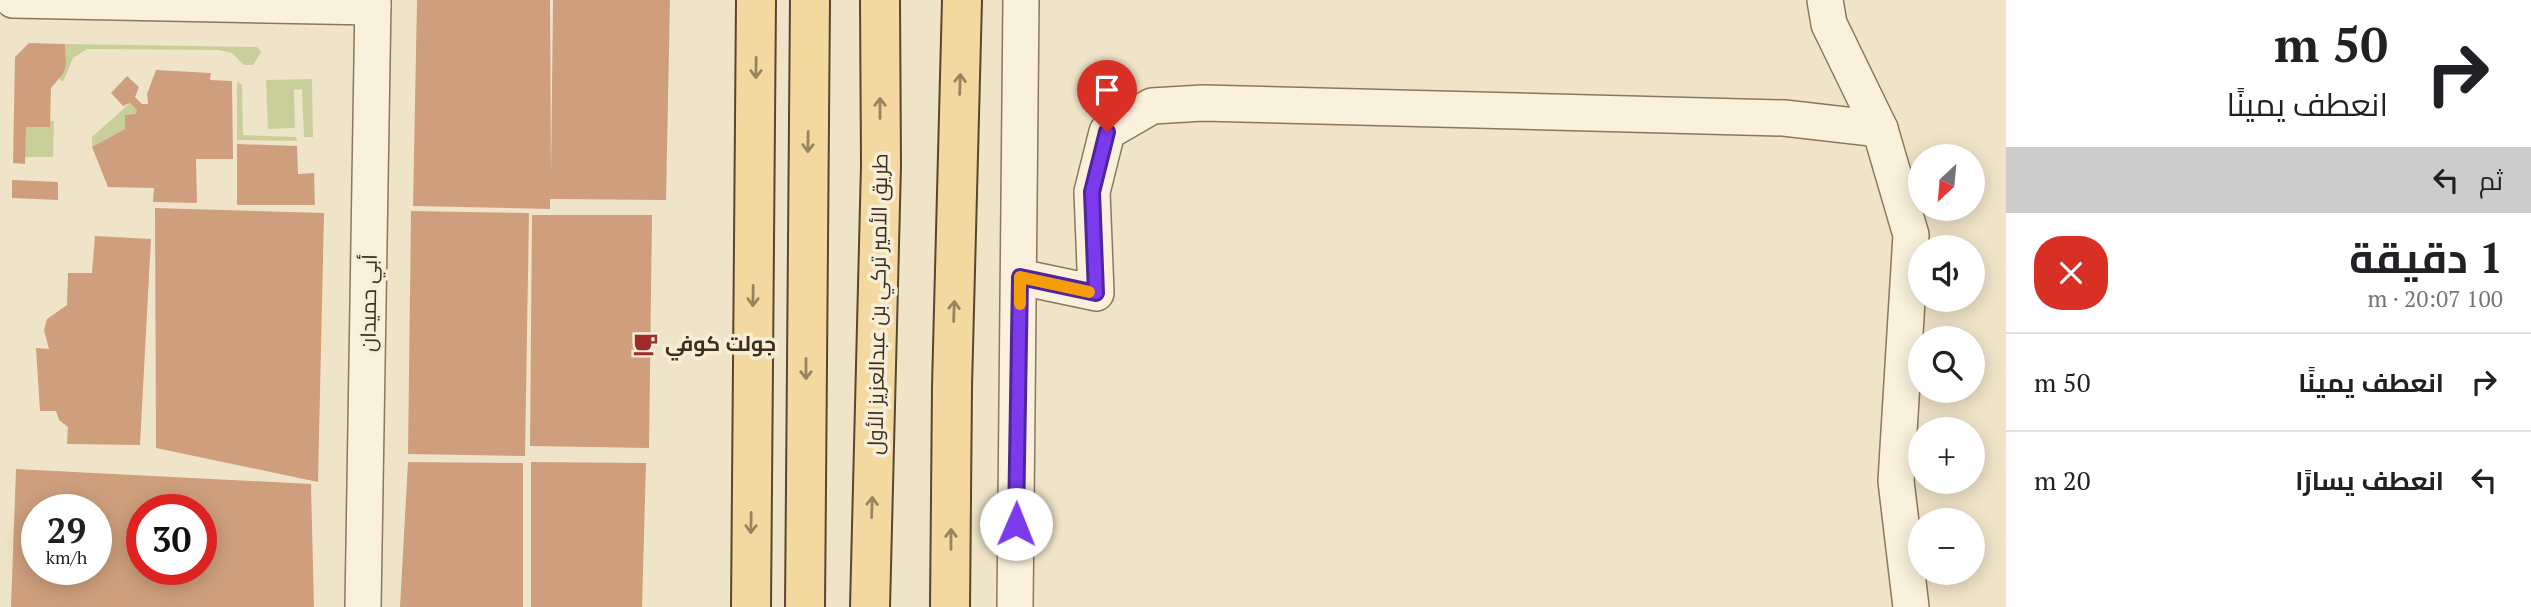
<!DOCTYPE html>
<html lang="ar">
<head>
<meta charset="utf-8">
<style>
	body { margin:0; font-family:"PT Serif",Cairo,serif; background:#f2f2f2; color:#202124; direction:rtl; height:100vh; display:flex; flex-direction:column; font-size:26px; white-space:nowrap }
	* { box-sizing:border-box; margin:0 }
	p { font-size:23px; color:#757577 }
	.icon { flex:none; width:38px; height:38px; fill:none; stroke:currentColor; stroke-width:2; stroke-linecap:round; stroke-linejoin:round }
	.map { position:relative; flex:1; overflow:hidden; direction:ltr }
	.drawer { display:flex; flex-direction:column; background:#fff; width:525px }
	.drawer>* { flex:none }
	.banner { background:#fff; color:#202124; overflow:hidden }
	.needle { width:46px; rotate:206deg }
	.controls { position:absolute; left:1908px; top:144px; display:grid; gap:14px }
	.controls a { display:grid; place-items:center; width:77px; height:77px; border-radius:50%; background:#fff; box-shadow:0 4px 18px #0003; font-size:35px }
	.speed { position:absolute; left:21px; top:494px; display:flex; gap:14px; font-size:35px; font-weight:700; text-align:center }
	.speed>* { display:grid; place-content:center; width:91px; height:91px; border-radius:50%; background:#fff; box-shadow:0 4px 18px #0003; line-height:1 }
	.speed small { font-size:18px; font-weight:400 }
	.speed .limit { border:10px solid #d22; background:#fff; color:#111 }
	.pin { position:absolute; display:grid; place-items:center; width:60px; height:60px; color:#fff; margin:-72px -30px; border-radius:50% 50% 50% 0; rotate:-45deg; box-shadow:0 0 7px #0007 }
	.pin .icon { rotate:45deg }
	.me { position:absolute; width:77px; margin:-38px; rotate:1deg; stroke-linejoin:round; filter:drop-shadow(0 0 5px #0008) }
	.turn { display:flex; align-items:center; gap:24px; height:147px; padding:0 28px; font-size:32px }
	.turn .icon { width:91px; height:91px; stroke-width:2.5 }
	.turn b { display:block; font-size:49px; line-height:60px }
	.then { display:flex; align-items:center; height:66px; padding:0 28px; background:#0003; gap:14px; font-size:26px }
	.round { display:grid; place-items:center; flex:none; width:74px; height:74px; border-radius:28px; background:#f2f2f2 }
	.summary { display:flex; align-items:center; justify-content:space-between; height:119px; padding:0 28px }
	h1 { font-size:42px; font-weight:700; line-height:52px }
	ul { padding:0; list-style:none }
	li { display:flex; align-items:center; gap:21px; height:98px; padding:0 28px; border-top:2px solid #e0e0e0 }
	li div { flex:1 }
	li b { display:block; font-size:26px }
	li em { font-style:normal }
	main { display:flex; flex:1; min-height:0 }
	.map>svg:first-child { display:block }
	.green { fill:#c9cf9b }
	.building { fill:#cf9f7d; fill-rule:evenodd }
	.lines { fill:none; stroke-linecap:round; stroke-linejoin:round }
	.minor-casing { stroke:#8d765c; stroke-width:38 }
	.major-casing { stroke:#5b4430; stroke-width:42 }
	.minor { stroke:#faf1dc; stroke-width:35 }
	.major { stroke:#f3d9a0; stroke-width:38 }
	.oneway { stroke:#988460 }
	.route-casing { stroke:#51269a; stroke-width:18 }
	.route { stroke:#7c3aed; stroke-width:12 }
	.slow { stroke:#f59e0b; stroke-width:12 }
	.labels { text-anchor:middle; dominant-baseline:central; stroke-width:7; stroke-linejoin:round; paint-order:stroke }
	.street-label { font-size:21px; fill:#3d2e20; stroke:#f7eed8 }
	.poi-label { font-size:21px; font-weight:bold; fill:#3d2e20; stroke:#f7eed8; text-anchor:start }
</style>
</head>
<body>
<main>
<section class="drawer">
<div class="banner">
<div class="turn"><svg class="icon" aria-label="right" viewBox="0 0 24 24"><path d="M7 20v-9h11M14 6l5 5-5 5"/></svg><div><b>50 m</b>انعطف يمينًا</div></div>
<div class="then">ثم<svg class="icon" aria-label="left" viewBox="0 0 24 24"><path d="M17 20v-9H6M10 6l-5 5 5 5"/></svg></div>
</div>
<div class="summary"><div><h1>1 دقيقة</h1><p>100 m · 20:07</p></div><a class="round" style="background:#d93025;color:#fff"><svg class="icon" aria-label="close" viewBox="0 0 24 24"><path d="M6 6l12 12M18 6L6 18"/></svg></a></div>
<ul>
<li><svg class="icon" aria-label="right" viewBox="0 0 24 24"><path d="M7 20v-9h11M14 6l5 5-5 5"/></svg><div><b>انعطف يمينًا</b></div><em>50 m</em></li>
<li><svg class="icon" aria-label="left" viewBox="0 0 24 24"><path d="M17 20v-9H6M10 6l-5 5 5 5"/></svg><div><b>انعطف يسارًا</b></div><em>20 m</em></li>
</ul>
</section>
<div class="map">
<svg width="2006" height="607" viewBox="0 0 2006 607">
	<rect width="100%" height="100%" fill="#f0e4c8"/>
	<g class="green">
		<path d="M 65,44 L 257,47 L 261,52 L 253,65 L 244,65 L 232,53 L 218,50 L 87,49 L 73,58 L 63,82 L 59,79 L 66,65 Z"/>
		<path d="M 312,79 L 313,137 L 304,137 L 302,89 L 294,90 L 295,128 L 268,129 L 266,80 Z"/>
		<path d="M 237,82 L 242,84 L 243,135 L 296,137 L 297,141 L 237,140 Z"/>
		<path d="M 130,103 L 137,110 L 135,114 L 125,116 L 125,129 L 92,147 L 92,137 Z"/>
		<path d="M 48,121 L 54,121 L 53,157 L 25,157 L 26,127 Z"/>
	</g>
	<g class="building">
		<path d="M 417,0 L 550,0 L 551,175 L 553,0 L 670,0 L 666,200 L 550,199 L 550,209 L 413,206 Z"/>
		<path d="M 29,43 L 65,44 L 66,65 L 63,74 L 51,88 L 50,127 L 26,127 L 25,164 L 13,163 L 15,57 Z"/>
		<path d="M 156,70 L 211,73 L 210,80 L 232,81 L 233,159 L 196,159 L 197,203 L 153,202 L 154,188 L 108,187 L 92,147 L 125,129 L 125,115 L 135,114 L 137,110 L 130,103 L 123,106 L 111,93 L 127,76 L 139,87 L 135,97 L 142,104 L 148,104 L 147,94 Z"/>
		<path d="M 237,144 L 297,146 L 298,174 L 314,173 L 315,205 L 237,205 Z"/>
		<path d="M 12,180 L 58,182 L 58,200 L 12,198 Z"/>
		<path d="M 155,208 L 324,213 L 318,482 L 156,448 Z"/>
		<path d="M 411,211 L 529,213 L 525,456 L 408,454 Z"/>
		<path d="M 532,215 L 652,215 L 649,448 L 530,446 Z"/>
		<path d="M 95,236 L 151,239 L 140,445 L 67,444 L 68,427 L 59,420 L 56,411 L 40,411 L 36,348 L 49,349 L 44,330 L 47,319 L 67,305 L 68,273 L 92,273 Z"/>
		<path d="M 408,462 L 523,463 L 523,607 L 400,607 Z"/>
		<path d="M 531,462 L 646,463 L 642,607 L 531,607 Z"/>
		<path d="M 16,469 L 311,484 L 314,607 L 11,607 ZM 37,509 L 96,509 L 96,569 L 37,569 ZM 142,509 L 201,509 L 201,569 L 142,569 Z"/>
	</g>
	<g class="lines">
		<defs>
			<g id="minor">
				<path d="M 13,0 L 373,7"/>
				<path d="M 1825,0 L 1829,24 L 1880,129 L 1911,235 L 1896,481 L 1911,607"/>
				<path d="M 1020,277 L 1096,293 L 1092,192 L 1107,132 L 1152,106 L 1203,103 L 1784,118 L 1880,129"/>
				<path d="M 363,607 L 373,0"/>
				<path d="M 1015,607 L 1021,0"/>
			</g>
			<g id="major">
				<path d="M 751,607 L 756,0"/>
				<path d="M 805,607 L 810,0"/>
				<path d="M 870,607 L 881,165 L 880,0"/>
				<path d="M 950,607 L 952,387 L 962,0"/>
			</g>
		</defs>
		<use href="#minor" class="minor-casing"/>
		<use href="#major" class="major-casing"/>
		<use href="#minor" class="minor"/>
		<use href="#major" class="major"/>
	</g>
	<defs><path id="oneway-shaft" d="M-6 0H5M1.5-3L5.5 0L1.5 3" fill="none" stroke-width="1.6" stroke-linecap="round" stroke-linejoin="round" transform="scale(1.75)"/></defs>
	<g class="oneway">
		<use href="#oneway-shaft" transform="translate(756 68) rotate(91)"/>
		<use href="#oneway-shaft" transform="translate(960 84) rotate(-88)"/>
		<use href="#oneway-shaft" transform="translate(880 108) rotate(-90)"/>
		<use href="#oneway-shaft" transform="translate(808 142) rotate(91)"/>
		<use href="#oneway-shaft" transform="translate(753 296) rotate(91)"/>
		<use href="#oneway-shaft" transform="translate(954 311) rotate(-88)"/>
		<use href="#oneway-shaft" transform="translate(806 369) rotate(90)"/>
		<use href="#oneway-shaft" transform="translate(872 507) rotate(-88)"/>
		<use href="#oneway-shaft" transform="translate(751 523) rotate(91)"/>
		<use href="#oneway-shaft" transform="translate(951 539) rotate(-90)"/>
	</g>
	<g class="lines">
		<defs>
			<path id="route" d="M 1016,524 L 1020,277 L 1096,293 L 1092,192 L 1107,132"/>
		</defs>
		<use href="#route" class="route-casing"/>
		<use href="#route" class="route"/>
		<path class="slow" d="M 1020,304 L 1020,277 L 1089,292"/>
	</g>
	<defs>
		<symbol id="cafe-bare" viewBox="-9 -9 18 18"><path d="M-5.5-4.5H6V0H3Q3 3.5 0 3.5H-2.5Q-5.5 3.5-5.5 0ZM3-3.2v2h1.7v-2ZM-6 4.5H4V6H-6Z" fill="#9e2a2b" stroke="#f7eed8" stroke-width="2.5" paint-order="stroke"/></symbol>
	</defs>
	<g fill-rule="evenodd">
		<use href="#cafe-bare" x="628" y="326" width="35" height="35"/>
	</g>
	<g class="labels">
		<g class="street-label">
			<text transform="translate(368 303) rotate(-89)">أبي حميدان</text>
			<text transform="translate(877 304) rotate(-89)">طريق الأمير تركي بن عبدالعزيز الأول</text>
		</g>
		<g class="poi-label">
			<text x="665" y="343">جولت كوفي</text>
		</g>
	</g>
</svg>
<div class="controls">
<a><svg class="needle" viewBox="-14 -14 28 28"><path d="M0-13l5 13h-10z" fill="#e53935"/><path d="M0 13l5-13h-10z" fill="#757577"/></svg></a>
<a><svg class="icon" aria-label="sound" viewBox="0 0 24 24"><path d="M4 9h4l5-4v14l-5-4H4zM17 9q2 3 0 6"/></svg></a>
<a><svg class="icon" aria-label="search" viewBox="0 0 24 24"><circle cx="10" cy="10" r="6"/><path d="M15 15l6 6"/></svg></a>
<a>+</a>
<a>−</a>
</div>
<div class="speed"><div>29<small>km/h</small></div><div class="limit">30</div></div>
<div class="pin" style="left:1107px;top:132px;background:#d93025"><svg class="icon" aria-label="arrive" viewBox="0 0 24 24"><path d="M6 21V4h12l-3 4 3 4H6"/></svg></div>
<svg class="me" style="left:1016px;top:524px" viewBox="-20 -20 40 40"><circle r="19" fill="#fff"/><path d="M0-13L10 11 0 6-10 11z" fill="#7c3aed"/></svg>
</div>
</main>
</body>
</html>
